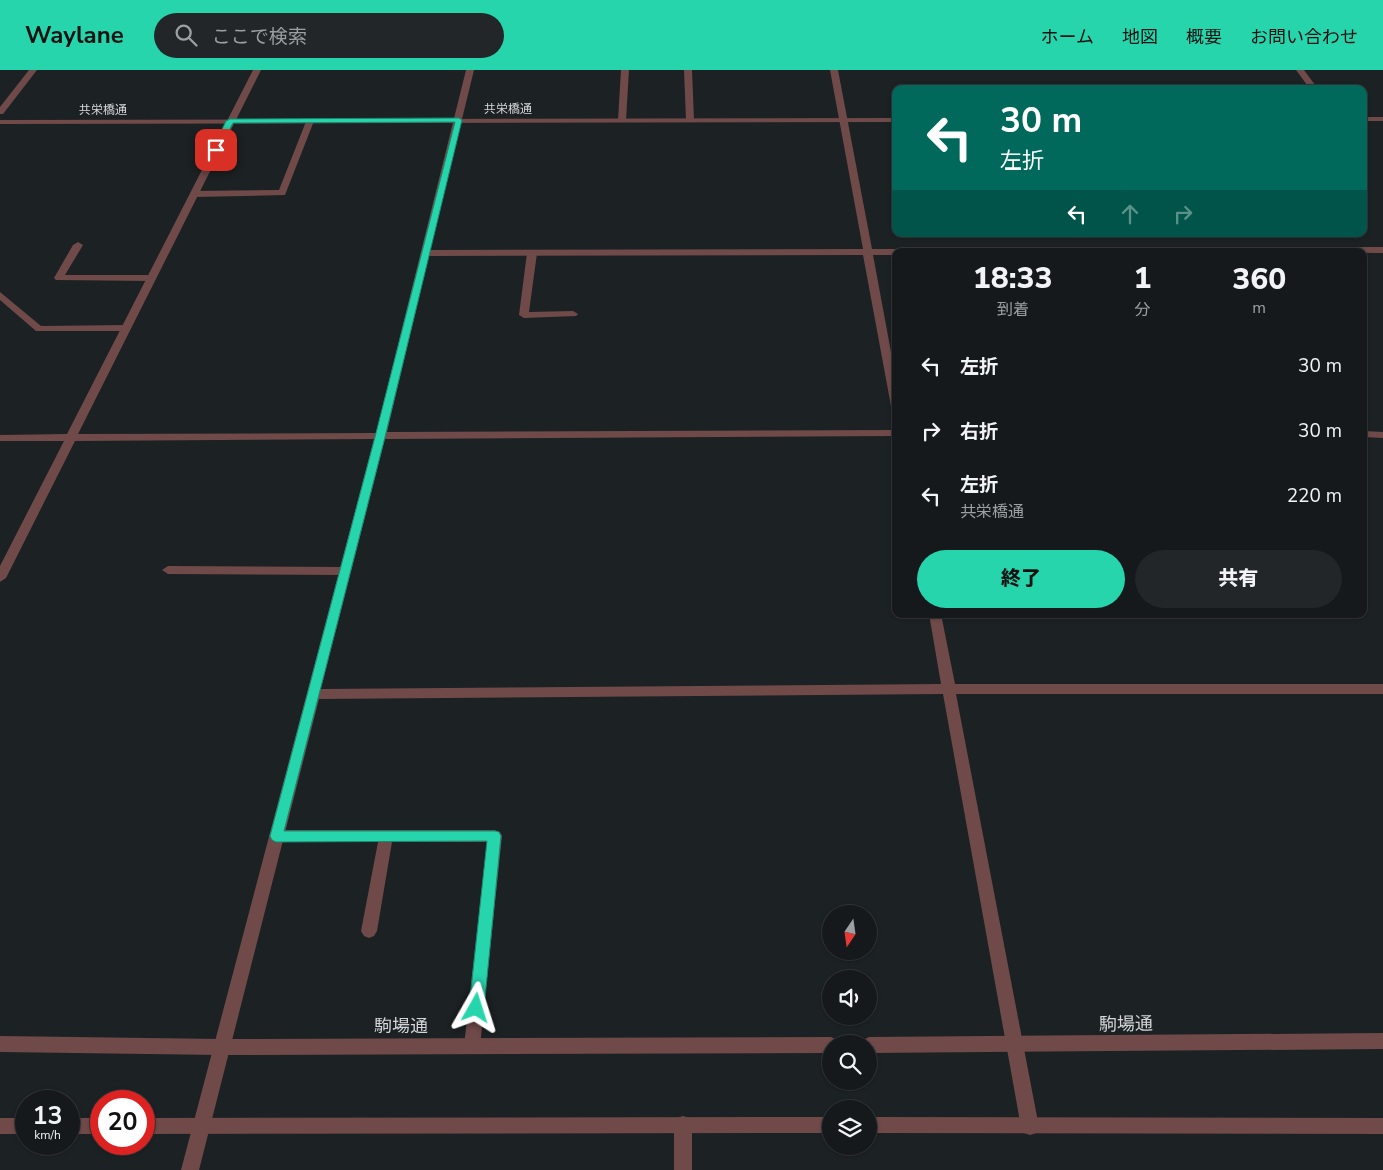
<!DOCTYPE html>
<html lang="ja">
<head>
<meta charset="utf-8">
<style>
	body { margin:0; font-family:"Nunito Sans","Noto Sans JP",sans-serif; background:#222628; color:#f1f3f6; height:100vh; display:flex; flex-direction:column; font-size:19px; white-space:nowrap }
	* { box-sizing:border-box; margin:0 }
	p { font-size:16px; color:#9da0a3 }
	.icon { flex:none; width:28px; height:28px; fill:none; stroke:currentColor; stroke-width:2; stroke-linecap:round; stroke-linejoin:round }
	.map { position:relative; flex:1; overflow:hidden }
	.panel { position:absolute; left:892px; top:178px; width:475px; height:370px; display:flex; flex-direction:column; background:#15191b; border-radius:10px; box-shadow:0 1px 4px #0004,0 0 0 1px #34383a }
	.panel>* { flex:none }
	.guide { position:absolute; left:892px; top:15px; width:475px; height:152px; border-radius:10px; box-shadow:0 1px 4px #0004,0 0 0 1px #34383a; background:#00695c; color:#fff; overflow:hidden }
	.needle { width:32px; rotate:193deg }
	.tools { position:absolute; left:822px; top:835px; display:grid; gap:10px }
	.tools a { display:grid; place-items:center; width:55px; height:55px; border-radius:50%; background:#15191b; box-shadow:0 1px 4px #0004,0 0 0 1px #34383a; font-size:25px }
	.speed { position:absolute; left:15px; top:1020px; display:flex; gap:10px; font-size:25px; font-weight:700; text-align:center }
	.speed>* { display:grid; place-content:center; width:65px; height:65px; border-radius:50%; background:#15191b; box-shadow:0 1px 4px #0004,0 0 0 1px #34383a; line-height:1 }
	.speed small { font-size:12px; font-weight:400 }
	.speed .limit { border:8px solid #d22; background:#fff; color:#111 }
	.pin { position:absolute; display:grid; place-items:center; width:42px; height:42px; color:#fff; margin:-21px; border-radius:10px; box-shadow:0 2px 8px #0006 }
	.me { position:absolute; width:55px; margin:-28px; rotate:6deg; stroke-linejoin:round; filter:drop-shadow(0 0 4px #0008) }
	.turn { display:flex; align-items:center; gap:18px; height:105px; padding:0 25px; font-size:22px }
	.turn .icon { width:65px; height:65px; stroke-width:2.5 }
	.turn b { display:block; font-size:35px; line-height:42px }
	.lanes { display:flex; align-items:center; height:48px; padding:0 25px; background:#0003; justify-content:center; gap:25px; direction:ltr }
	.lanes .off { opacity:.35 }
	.eta { display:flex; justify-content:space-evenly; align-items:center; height:85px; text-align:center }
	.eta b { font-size:30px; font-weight:800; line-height:35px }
	.button { display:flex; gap:10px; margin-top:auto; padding:10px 25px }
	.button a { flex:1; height:58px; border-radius:30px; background:#27d5ad; color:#111; font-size:20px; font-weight:800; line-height:58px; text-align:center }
	.button a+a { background:#222628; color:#f1f3f6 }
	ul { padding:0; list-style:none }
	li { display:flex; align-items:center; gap:15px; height:65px; padding:0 25px }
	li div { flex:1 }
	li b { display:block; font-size:19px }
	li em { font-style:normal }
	header { display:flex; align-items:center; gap:30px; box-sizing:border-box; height:70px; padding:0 25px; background:#27d5ad; color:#111 }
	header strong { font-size:24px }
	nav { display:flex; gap:28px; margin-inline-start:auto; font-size:18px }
	.search { width:350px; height:45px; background:#222628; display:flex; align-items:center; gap:12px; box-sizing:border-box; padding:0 18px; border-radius:28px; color:#9da0a3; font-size:19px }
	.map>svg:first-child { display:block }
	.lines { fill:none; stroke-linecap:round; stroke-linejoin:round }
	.service { fill:#6f4a49; fill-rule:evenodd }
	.minor { fill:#6f4a49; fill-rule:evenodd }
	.tertiary { fill:#6f4a49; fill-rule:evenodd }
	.route { fill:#27d5ad; stroke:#198a70 }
	.labels { text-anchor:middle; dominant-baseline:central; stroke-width:5; stroke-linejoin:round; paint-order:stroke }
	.far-street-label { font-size:12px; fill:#d3d6d9; stroke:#1c2124 }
	.near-street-label { font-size:18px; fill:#d3d6d9; stroke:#1c2124 }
</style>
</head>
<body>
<header>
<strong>Waylane</strong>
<div class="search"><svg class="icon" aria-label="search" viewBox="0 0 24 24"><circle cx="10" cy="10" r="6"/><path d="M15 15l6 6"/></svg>ここで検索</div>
<nav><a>ホーム</a><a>地図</a><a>概要</a><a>お問い合わせ</a></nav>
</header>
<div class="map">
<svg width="1383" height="1100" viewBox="0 0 1383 1100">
	<rect width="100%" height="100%" fill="#1c2124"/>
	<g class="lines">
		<g class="service">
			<path d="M 621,0 L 629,0 L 626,50 L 622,52 L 618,50 Z"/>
			<path d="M 684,0 L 692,0 L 694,50 L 690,52 L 686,50 Z"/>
			<path d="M 307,49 L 314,51 L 285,125 L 194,127 L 190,124 L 194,121 L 279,120 Z"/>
			<path d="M 78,172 L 83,175 L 65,205 L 151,205 L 156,208 L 151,211 L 56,210 L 54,208 L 73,175 Z"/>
			<path d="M 532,180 L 537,183 L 529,242 L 573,241 L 578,244 L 576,246 L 524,248 L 519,245 L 527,183 Z"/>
			<path d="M 0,222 L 41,256 L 126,255 L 131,258 L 126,261 L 36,261 L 0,230 Z"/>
			<path d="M 168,496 L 345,497 L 351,501 L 345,505 L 168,504 L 162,500 Z"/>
			<path d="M 276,760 L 495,760 L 500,762 L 502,766 L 480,976 L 478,981 L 472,984 L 466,981 L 464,976 L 487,772 L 392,772 L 377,861 L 374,866 L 369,868 L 364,866 L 361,861 L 378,772 L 276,772 L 271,770 L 269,766 L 271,762 Z"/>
		</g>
		<g class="minor">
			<path d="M 253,0 L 261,0 L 78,364 L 376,363 L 466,0 L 474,0 L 430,180 L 863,179 L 830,0 L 838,0 L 872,179 L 896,179 L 900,181 L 896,181 L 896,185 L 873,185 L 896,309 L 896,339 L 891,336 L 863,185 L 429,186 L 387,362 L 896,360 L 896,366 L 385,369 L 321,619 L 941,614 L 929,544 L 941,544 L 955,614 L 1383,614 L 1383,624 L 956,624 L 1039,1057 L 1036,1063 L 1030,1065 L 1024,1063 L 1021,1057 L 943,624 L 319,629 L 199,1100 L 181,1100 L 374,369 L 75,371 L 6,508 L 0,512 L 0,496 L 64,371 L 0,371 L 0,365 L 67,364 Z"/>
			<path d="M 1296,0 L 1304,0 L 1318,19 L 1310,19 Z"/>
			<path d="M 1383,177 L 1383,183 L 1040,181 L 1045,178 Z"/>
			<path d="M 1364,361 L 1383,362 L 1383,368 L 1364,367 Z"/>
			<path d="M 683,1046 L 689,1048 L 692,1054 L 692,1100 L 674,1100 L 674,1054 L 677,1048 Z"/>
		</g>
		<g class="tertiary">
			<path d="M 29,0 L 37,0 L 3,44 L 0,44 L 0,37 Z"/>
			<rect x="1364" y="47" width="19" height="4"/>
			<path d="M 896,48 L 896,52 L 0,54 L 0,50 Z"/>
			<path d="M 1383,963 L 1383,979 L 869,983 L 869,974 L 861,974 L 863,970 L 869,967 Z"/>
			<path d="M 0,966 L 221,969 L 831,967 L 837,970 L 839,974 L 831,974 L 831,983 L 221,985 L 0,982 Z"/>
			<path d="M 831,1047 L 831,1063 L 144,1064 L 144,1048 Z"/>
			<path d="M 869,1047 L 1383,1048 L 1383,1064 L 869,1063 Z"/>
			<rect x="0" y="1048" width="26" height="16"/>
			<rect x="69" y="1048" width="32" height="16"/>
		</g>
	</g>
	<path class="route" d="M 459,48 L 462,50 L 385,367 L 284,761 L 495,761 L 499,762 L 501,766 L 484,938 L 482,943 L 476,945 L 471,943 L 469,938 L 487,771 L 276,772 L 272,770 L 270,766 L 375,367 L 455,52 L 233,53 L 218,82 L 212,80 L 226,51 L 230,49 Z"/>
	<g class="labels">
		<g class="far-street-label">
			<text x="508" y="39">共栄橋通</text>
			<text x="103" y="40">共栄橋通</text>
		</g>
		<g class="near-street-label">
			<text transform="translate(1126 954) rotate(-1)">駒場通</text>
			<text x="401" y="956">駒場通</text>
		</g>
	</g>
</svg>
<div class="tools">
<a><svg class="needle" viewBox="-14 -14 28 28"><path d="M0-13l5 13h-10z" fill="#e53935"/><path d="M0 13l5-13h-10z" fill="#9da0a3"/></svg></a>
<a><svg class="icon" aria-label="sound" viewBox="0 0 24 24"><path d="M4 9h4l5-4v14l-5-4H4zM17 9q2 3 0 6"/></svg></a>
<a><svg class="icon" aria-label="search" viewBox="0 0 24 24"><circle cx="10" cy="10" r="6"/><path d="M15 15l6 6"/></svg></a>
<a><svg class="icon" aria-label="layers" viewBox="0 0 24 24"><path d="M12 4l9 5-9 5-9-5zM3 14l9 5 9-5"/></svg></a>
</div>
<div class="speed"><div>13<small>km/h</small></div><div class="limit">20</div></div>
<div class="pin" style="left:216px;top:80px;background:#d93025"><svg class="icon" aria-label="arrive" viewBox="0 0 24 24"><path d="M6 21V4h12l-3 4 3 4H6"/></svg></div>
<svg class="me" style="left:476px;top:938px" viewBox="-20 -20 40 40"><path d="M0-17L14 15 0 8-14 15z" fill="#27d5ad" stroke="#fff" stroke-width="4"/></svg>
<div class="guide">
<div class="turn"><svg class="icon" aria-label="left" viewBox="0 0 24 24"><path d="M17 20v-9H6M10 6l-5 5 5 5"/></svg><div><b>30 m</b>左折</div></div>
<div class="lanes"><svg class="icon" aria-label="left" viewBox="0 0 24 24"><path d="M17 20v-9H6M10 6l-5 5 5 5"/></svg><svg class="icon off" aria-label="ahead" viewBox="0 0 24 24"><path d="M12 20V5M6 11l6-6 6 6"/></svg><svg class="icon off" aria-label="right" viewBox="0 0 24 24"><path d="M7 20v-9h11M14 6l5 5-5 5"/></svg></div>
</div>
<section class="panel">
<div class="eta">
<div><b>18:33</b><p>到着</p></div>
<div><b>1</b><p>分</p></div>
<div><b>360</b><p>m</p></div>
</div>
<ul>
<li><svg class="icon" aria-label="left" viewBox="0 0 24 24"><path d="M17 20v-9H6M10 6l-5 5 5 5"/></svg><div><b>左折</b></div><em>30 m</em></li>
<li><svg class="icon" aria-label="right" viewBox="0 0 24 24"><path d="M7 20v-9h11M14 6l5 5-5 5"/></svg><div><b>右折</b></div><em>30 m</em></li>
<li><svg class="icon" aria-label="left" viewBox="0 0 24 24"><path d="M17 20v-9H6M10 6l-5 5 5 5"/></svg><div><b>左折</b><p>共栄橋通</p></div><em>220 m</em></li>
</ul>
<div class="button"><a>終了</a><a>共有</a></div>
</section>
</div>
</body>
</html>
